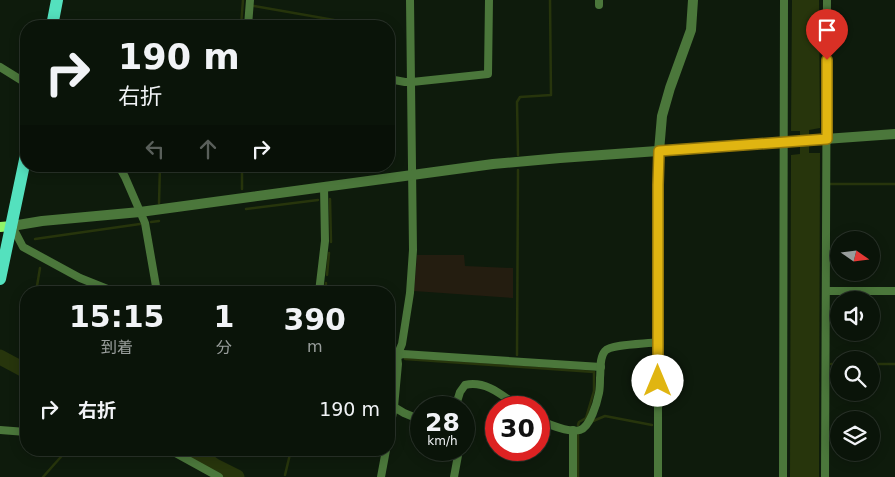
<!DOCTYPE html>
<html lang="ja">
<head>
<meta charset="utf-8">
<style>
	body { margin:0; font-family:"DejaVu Sans","Noto Sans JP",sans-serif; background:#182117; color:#f1f3f6; height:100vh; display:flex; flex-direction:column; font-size:19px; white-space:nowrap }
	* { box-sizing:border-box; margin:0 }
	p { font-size:16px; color:#999e9c }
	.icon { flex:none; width:28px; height:28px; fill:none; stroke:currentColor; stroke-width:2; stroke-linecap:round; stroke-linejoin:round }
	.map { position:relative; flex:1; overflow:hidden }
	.drawer { position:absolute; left:20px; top:286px; width:375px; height:170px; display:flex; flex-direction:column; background:#0a1409; border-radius:20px; box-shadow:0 2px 12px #0003,0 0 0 1px #2a332a }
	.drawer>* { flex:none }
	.guide { position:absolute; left:20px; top:20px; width:375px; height:152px; border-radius:20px; box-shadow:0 2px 12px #0003,0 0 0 1px #2a332a; background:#0a1409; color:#f1f3f6; overflow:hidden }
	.needle { width:32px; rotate:104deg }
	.controls { position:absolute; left:830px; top:231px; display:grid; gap:10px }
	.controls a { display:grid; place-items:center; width:50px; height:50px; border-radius:50%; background:#0a1409; box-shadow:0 2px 12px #0003,0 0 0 1px #2a332a; font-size:25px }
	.speed { position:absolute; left:410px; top:396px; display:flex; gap:10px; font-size:25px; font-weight:700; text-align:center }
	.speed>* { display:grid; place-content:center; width:65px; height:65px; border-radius:50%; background:#0a1409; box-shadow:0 2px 12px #0003,0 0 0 1px #2a332a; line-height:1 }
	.speed small { font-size:12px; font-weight:400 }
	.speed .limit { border:8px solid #d22; background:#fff; color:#111 }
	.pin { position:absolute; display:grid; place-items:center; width:42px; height:42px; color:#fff; margin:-51px -21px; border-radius:50% 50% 50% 0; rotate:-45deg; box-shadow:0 0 5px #0007 }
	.pin .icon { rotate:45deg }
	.me { position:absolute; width:55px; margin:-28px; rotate:0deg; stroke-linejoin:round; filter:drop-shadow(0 0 4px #0008) }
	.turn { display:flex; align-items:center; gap:18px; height:105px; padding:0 15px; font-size:22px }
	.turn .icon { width:65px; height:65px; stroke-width:2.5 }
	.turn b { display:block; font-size:35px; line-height:42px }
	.lanes { display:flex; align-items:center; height:48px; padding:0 15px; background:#0003; justify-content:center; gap:25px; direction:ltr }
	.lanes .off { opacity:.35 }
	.eta { display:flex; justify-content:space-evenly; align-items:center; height:85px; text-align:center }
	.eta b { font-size:30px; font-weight:800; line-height:35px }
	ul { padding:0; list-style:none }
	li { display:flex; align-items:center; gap:15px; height:75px; padding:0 15px }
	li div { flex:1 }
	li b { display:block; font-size:19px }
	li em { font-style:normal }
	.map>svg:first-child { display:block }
	.green { fill:#241d10 }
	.water { fill:#27350c }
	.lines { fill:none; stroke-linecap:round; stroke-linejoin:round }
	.stream { stroke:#27350c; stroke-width:2.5 }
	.river { stroke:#27350c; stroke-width:15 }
	.minor { stroke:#4b773b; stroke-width:8 }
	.tertiary { stroke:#4b773b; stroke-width:10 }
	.secondary { stroke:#90f469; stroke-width:10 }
	.trunk { stroke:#54e1be; stroke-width:12 }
	.route-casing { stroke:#92760b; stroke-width:12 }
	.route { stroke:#e0b511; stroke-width:9 }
</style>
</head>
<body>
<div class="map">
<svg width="895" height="477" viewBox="0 0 895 477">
	<rect width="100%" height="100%" fill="#0e1b0c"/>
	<path class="green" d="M 417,255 L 464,255 L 465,266 L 513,268 L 513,298 L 414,291 Z"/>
	<path class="water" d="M 792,0 L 819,0 L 820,128 L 809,130 L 809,153 L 820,153 L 819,477 L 790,477 L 791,155 L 800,154 L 800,131 L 791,131 Z"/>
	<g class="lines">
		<g class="stream">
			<path d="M 254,6 L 334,20 L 334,26"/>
			<path d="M 241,26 L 243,0"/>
			<path d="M 518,155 L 517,102 L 520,97 L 551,95 L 550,0"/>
			<path d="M 242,166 L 242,189"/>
			<path d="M 830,184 L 895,184"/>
			<path d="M 330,199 L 331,242"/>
			<path d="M 159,203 L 160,166"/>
			<path d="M 246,209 L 318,200"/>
			<path d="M 151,222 L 159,221"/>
			<path d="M 35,239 L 140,224"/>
			<path d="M 327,275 L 329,253"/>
			<path d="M 36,292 L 40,268"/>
			<path d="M 325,292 L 326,283"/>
			<path d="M 389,347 L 390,347"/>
			<path d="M 517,355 L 518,170"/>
			<path d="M 405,359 L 594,372 L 594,391 L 586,418 L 579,422 L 578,425"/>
			<path d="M 831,364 L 839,364"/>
			<path d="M 871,364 L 895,364"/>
			<path d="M 593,421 L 605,416 L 652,425"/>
			<path d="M 578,433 L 578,477"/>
			<path d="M 285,475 L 291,450"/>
			<path d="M 43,477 L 67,450"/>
		</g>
		<g class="river">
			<path d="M 0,357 L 26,371"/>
			<path d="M 193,450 L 215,466 L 237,477"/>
		</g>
		<g class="minor">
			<path d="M 599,0 L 599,5"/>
			<path d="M 248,26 L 250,0"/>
			<path d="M 0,67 L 21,80 L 26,82"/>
			<path d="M 389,79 L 405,82 L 412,82 L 488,74 L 489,0"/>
			<path d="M 119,166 L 125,177 L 145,223 L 157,292"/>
			<path d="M 12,226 L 23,247 L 80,278 L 115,292"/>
			<path d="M 826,291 L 895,291"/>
			<path d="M 319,292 L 325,241 L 324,187"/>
			<path d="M 389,359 L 403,354 L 601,367"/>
			<path d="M 394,407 L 404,413 L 421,420"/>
			<path d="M 455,408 L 460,392 L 465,385 C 486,380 503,396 520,408"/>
			<path d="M 539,420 C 548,424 570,433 580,430 C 590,427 597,403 599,393 C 600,388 600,383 600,378 C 601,370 599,358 605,351 C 611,344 647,344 658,342"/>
			<path d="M 0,430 L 26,432"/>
			<path d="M 573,430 L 573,477"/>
			<path d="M 389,433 L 394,407 L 398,364 L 397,356 L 402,344 L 410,293 L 413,250 L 410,0"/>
			<path d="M 170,450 L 219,477"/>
			<path d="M 381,477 L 386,450"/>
			<path d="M 454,477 L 459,450"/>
			<path d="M 658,477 L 658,165 L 659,151"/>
			<path d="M 783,477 L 784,0"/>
			<path d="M 825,477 L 827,0"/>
		</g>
		<g class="tertiary">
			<path d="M 659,151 L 662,116 L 670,88 L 691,30 L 693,0"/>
			<path d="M 12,226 L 42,221 L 140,212 L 493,164 L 560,158 L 895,134"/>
		</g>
		<path class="secondary" d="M 0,227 L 12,226"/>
		<g class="trunk">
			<path d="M 52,26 L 57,0"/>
			<path d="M 0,279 L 26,155"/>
		</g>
	</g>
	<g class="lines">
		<defs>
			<path id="route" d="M 658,381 L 658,185 L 659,151 L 827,139 L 827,60"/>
		</defs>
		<use href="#route" class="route-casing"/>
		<use href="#route" class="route"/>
	</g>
</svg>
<div class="controls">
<a><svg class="needle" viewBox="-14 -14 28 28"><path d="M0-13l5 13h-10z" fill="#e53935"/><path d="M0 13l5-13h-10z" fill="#999e9c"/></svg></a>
<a><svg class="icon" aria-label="sound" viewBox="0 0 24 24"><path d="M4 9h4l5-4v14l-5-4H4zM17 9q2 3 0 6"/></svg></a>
<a><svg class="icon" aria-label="search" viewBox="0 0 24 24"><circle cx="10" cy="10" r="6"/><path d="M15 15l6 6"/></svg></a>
<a><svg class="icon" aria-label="layers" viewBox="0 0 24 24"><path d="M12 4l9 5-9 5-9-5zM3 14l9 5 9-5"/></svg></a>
</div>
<div class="speed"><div>28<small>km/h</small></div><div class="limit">30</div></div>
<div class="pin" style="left:827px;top:60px;background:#d93025"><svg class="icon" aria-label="arrive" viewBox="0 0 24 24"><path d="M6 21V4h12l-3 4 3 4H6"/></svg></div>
<svg class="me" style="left:658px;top:381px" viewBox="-20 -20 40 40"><circle r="19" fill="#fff"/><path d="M0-13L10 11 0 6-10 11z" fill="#e0b511"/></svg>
<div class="guide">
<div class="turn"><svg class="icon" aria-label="right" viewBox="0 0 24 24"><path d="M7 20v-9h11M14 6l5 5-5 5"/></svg><div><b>190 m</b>右折</div></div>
<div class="lanes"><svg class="icon off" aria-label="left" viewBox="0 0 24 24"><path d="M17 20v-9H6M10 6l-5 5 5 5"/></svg><svg class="icon off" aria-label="ahead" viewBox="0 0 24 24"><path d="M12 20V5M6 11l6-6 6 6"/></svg><svg class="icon" aria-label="right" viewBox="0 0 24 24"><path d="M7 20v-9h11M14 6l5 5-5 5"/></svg></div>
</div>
<section class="drawer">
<div class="eta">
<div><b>15:15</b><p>到着</p></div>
<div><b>1</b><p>分</p></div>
<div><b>390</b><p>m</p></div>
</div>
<ul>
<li><svg class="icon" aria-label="right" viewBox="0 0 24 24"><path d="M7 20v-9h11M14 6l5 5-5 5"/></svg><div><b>右折</b></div><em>190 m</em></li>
</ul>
</section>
</div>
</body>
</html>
